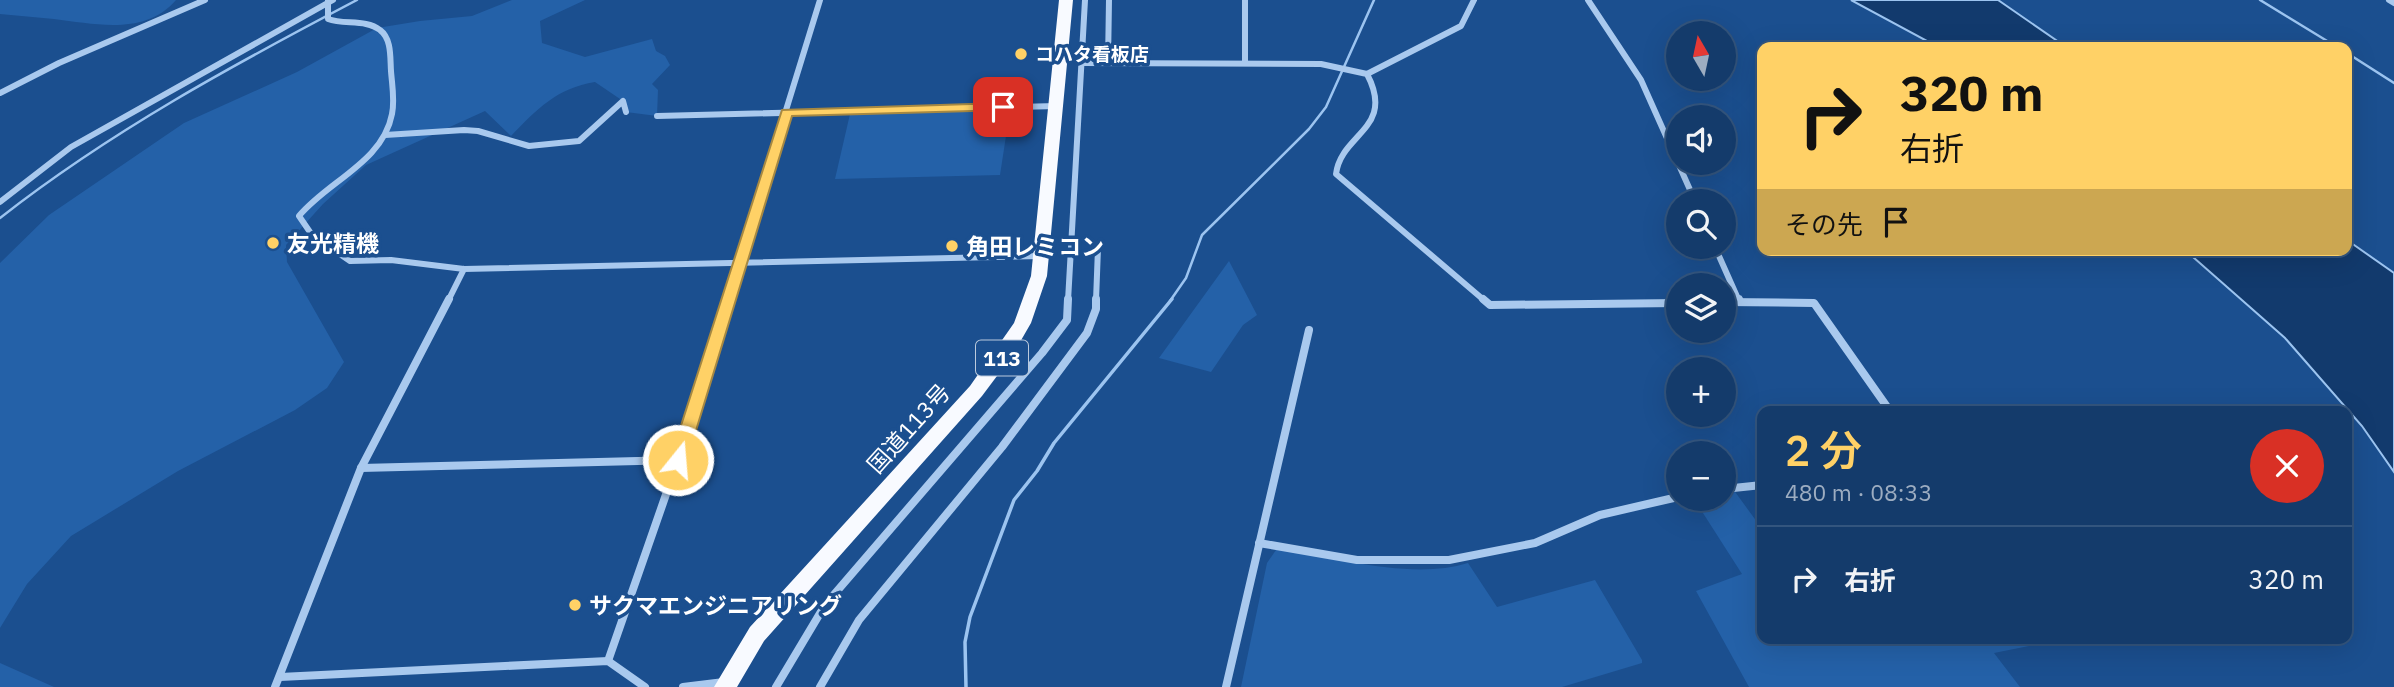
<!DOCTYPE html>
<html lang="ja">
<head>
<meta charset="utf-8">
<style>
	body { margin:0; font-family:"IBM Plex Sans","Noto Sans JP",sans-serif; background:#1d4271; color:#f1f3f6; height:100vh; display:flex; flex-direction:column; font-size:26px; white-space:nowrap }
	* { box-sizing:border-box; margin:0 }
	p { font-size:23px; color:#9dadc1 }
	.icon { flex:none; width:38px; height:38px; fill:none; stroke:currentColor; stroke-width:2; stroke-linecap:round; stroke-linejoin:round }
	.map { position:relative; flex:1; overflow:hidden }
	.side { position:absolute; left:1757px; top:406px; width:595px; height:238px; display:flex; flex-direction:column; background:#143b6b; border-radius:14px; box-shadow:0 7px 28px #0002,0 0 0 2px #33557e }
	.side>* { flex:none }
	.hud { position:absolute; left:1757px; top:42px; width:595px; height:214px; border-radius:14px; box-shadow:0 7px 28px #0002,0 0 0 2px #33557e; background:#ffd166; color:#111; overflow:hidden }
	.needle { width:46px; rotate:351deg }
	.fabs { position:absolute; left:1666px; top:21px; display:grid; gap:14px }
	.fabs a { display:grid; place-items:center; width:70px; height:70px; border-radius:50%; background:#143b6b; box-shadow:0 7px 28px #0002,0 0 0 2px #33557e; font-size:35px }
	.pin { position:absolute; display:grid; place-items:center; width:60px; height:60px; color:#fff; margin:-30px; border-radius:14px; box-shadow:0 4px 10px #0006 }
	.me { position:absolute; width:77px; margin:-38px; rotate:17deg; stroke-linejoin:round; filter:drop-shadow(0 0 5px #0008) }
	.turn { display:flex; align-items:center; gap:24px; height:147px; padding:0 28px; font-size:32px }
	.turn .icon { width:91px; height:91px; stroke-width:2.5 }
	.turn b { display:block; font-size:49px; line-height:60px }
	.then { display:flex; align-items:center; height:66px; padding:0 28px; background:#0003; gap:14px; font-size:26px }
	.round { display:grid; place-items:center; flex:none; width:74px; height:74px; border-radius:37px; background:#1d4271 }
	.overview { display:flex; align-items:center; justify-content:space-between; height:119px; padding:0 28px }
	h1 { font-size:42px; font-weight:600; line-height:52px; color:#ffd166 }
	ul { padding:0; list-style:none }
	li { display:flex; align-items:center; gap:21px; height:105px; padding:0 28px; border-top:2px solid #33557e }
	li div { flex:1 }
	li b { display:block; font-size:26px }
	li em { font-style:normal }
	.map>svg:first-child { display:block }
	.green { fill:#2461a8 }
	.water { fill:#123a6d; stroke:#9cc4f0; stroke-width:2 }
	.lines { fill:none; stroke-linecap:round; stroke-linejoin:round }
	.stream-far1 { stroke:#9cc4f0; stroke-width:2.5 }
	.stream { stroke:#9cc4f0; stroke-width:3.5 }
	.minor-far1 { stroke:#a9c9ee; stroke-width:6 }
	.minor { stroke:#a9c9ee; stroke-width:8 }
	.trunk { fill:#f8faff; fill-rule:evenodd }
	.route { fill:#ffd166; stroke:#a68842; stroke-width:2 }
	.poi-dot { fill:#ffd166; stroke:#1b4f8f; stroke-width:2.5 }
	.labels { text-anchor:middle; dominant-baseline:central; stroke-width:7; stroke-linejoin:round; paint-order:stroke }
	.far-poi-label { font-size:19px; font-weight:bold; fill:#fff; stroke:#1b4f8f; text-anchor:start }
	.shield { fill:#1b4f8f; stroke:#bbcadd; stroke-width:2 }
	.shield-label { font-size:21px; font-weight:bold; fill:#fff }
	.poi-label { font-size:23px; font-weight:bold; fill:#fff; stroke:#1b4f8f; text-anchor:start }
	.street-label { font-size:23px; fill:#fff; stroke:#1b4f8f }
</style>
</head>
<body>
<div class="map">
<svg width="2394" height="687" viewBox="0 0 2394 687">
	<rect width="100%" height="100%" fill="#1b4f8f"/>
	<g class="green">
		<path d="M 0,0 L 176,0 C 145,36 96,24 54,19 C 36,17 18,16 0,14 Z"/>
		<path d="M 512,0 L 585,0 L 540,21 L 542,43 L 585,57 L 652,39 L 656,51 L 665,56 L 670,65 L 652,84 L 658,90 L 657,116 L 626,112 L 623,101 L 595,82 C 557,88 537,109 511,136 L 485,111 L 366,165 L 323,204 L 286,245 L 287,262 L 344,362 L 327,388 L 295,410 L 178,471 L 71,536 L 27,584 L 0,628 L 0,263 L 49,215 L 184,123 L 297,72 L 377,28 L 420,21 L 472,16 Z"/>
		<path d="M 1010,110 L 1000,175 L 835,179 L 850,114 Z"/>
		<path d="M 1229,261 L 1257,315 L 1243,325 L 1211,372 L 1159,358 Z"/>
		<path d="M 1733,489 L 1757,522 L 1762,522 L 1762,639 L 2064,639 L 1994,653 L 2020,687 L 1749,687 L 1696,591 L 1742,574 L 1694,499 L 1724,499 L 1724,491 Z"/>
		<path d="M 1286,549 C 1341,559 1414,580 1468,563 L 1497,607 L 1595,580 L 1642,660 L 1642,663 L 1562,687 L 1241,687 L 1267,563 L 1276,550 Z"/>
		<path d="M 0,663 L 54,687 L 0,687 Z"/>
	</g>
	<g class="water">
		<path d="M 1851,0 L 1998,0 L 2066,47 L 1938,47 Z"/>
		<path d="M 2347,240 L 2394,273 L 2394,472 L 2362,426 L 2285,338 L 2185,250 L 2347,250 Z"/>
	</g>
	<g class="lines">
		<g class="stream-far1">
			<path d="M 2260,0 L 2337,47"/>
			<path d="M 2347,53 L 2394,83"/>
			<path d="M 0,218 C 111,131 233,65 357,0"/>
			<path d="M 1170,301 L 1186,278 L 1202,235 L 1309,129 L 1326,107 L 1374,0"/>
		</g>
		<path class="stream" d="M 966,687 L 965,642 L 970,617 L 1014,500 L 1037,471 L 1054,443 L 1172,299"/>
		<g class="minor-far1">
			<path d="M 328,0 L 328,19 C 344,25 366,19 380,30 C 392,39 390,58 391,71 C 392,85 395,100 392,114 C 383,162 328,181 299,216 L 312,235 L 350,261 L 391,260 L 464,269 L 1041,256"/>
			<path d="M 1245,0 L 1245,63"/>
			<path d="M 1588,0 L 1641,80 L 1695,201"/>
			<path d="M 2389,0 L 2394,3"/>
			<path d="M 1082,63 L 1321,64 L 1367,74 C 1396,129 1341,133 1336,174 L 1485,301"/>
			<path d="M 1108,63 L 1109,0"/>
			<path d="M 1367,74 L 1461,26 L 1474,0"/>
			<path d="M 0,93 L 59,63 L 205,0"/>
			<path d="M 657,116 L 1057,106"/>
			<path d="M 385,135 L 464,130 L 478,131 L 529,146 L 579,141 L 623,101 L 626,112"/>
			<path d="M 0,202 L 71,147 L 333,0"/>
			<path d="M 1715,247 L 1739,301"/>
			<path d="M 448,301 L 464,269"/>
			<path d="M 727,301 L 820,0"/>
			<path d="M 1068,301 L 1085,0"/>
			<path d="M 1096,301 L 1098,248"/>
		</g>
		<g class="minor">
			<path d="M 1483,299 L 1490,305 L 1678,303"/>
			<path d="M 1739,299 L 1740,302"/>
			<path d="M 1724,302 L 1814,303 L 1890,411"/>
			<path d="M 361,468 L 678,460"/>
			<path d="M 1724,489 L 1762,485"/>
			<path d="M 1259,543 L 1357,560 L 1449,560 L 1535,543 L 1600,515 L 1678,497"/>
			<path d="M 608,661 L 678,460 L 728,299"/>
			<path d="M 280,677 L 608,661 L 645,687"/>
			<path d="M 275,687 L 361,468 L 449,299"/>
			<path d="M 683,687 L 724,682"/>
			<path d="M 776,687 L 825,605 L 1042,353 L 1067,320 L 1068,299"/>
			<path d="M 820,687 L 859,620 L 1002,447 L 1087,333 L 1096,309 L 1096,299"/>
			<path d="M 1226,687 L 1309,330"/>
		</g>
		<path class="trunk" d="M 1059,0 L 1073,0 L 1047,276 L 1031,323 L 1012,356 L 982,396 L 764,641 L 737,687 L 714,687 L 750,627 L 970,386 L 1014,323 L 1031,276 Z"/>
	</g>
	<path class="route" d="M 1003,103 L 1010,107 L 1008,110 L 792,116 L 687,460 L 685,465 L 672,465 L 670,460 L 782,110 Z"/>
	<g class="poi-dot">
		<circle cx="1021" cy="54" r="7"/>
		<circle cx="273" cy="243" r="7"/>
		<circle cx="952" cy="246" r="7"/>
		<circle cx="575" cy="605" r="7"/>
	</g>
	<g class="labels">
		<g class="far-poi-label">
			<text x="1035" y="54">コハタ看板店</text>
		</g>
		<rect class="shield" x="976" y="340.5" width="52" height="35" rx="5"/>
		<g class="shield-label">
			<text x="1002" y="358">113</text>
		</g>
		<g class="poi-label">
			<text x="287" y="243">友光精機</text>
			<text x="966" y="246">角田レミコン</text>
			<text x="589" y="605">サクマエンジニアリング</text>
		</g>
		<g class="street-label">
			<text transform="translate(908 428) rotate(-48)">国道113号</text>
		</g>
	</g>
</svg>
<div class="fabs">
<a><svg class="needle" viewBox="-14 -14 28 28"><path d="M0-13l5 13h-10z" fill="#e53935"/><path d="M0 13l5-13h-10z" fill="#9dadc1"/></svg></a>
<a><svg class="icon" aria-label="sound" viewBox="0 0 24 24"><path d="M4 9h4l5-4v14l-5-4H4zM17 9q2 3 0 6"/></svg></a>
<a><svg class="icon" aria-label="search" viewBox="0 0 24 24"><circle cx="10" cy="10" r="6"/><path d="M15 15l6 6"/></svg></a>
<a><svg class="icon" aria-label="layers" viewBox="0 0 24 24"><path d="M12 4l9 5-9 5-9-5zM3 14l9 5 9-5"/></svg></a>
<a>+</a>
<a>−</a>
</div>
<div class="pin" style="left:1003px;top:107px;background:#d93025"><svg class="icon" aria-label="arrive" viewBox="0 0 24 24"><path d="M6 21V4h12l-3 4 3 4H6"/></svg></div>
<svg class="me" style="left:678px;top:460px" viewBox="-20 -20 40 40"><circle r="17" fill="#ffd166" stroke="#fff" stroke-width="3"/><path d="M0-11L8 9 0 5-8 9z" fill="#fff"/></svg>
<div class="hud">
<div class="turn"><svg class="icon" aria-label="right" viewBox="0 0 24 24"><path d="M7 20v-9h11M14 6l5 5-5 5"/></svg><div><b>320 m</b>右折</div></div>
<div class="then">その先<svg class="icon" aria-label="arrive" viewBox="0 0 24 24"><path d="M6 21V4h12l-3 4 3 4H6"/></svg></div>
</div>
<section class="side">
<div class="overview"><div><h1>2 分</h1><p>480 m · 08:33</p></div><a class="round" style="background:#d93025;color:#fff"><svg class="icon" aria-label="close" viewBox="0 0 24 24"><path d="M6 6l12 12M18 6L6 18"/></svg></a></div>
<ul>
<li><svg class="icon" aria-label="right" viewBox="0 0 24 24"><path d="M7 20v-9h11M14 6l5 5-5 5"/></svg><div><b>右折</b></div><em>320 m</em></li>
</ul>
</section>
</div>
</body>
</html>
